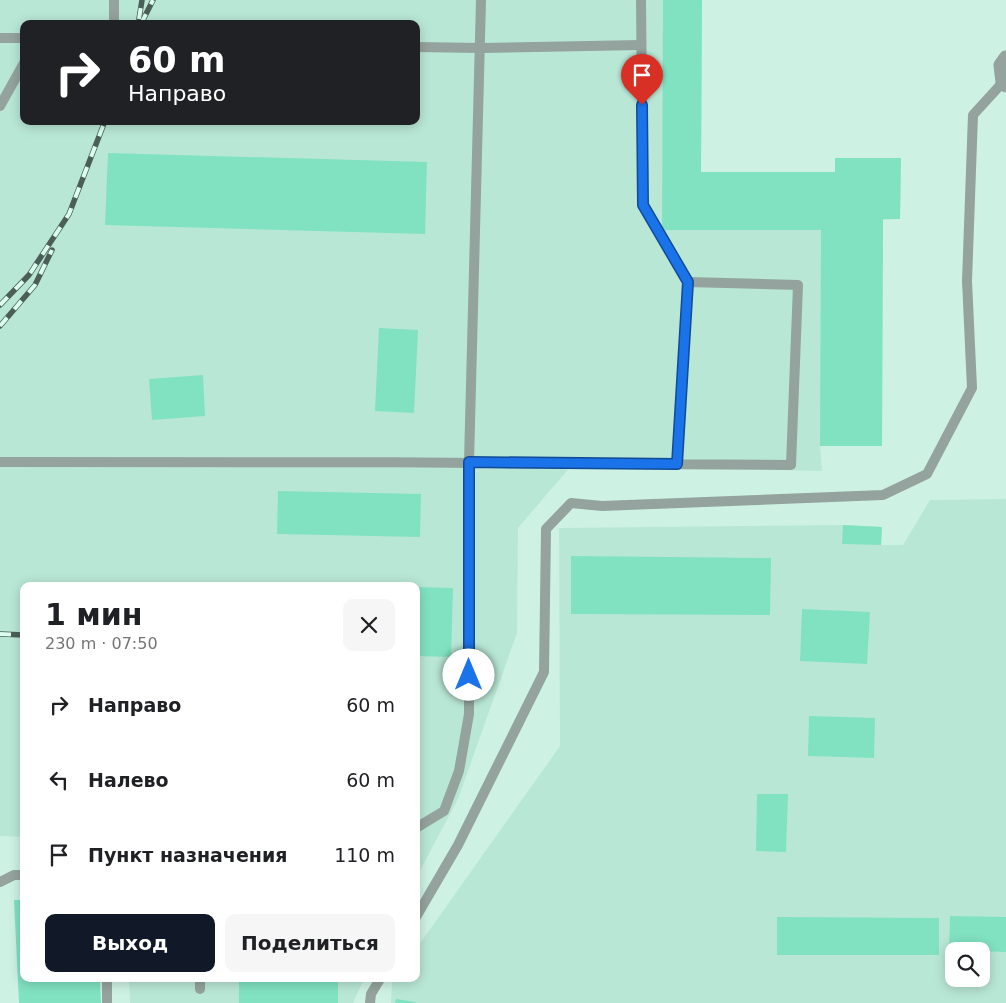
<!DOCTYPE html>
<html lang="ru">
<head>
<meta charset="utf-8">
<style>
	body { margin:0; font-family:"DejaVu Sans",sans-serif; background:#f6f6f6; color:#202124; height:100vh; display:flex; flex-direction:column; font-size:19px; white-space:nowrap }
	* { box-sizing:border-box; margin:0 }
	p { font-size:16px; color:#757577 }
	.icon { flex:none; width:28px; height:28px; fill:none; stroke:currentColor; stroke-width:2; stroke-linecap:round; stroke-linejoin:round }
	.map { position:relative; flex:1; overflow:hidden }
	.drawer { position:absolute; left:20px; top:582px; width:400px; height:400px; display:flex; flex-direction:column; background:#fff; border-radius:10px; box-shadow:0 2px 12px #0003 }
	.drawer>* { flex:none }
	.banner { position:absolute; left:20px; top:20px; width:400px; height:105px; border-radius:10px; box-shadow:0 2px 12px #0003; background:#202124; color:#fff; overflow:hidden }
	.tools { position:absolute; left:945px; top:942px; display:grid; gap:10px }
	.tools a { display:grid; place-items:center; width:45px; height:45px; border-radius:10px; background:#fff; box-shadow:0 2px 12px #0003; font-size:25px }
	.pin { position:absolute; display:grid; place-items:center; width:42px; height:42px; color:#fff; margin:-51px -21px; border-radius:50% 50% 50% 0; rotate:-45deg; box-shadow:0 0 5px #0007 }
	.pin .icon { rotate:45deg }
	.me { position:absolute; width:55px; margin:-28px; rotate:0deg; stroke-linejoin:round; filter:drop-shadow(0 0 4px #0008) }
	.turn { display:flex; align-items:center; gap:18px; height:105px; padding:0 25px; font-size:22px }
	.turn .icon { width:65px; height:65px; stroke-width:2.5 }
	.turn b { display:block; font-size:35px; line-height:42px }
	.round { display:grid; place-items:center; flex:none; width:52px; height:52px; border-radius:10px; background:#f6f6f6 }
	.headline { display:flex; align-items:center; justify-content:space-between; height:85px; padding:0 25px }
	h1 { font-size:30px; font-weight:800; line-height:38px }
	.primary-button { display:flex; gap:10px; margin-top:auto; padding:10px 25px }
	.primary-button a { flex:1; height:58px; border-radius:10px; background:#111827; color:#fff; font-size:20px; font-weight:800; line-height:58px; text-align:center }
	.primary-button a+a { background:#f6f6f6; color:#202124 }
	ul { padding:0; list-style:none }
	li { display:flex; align-items:center; gap:15px; height:75px; padding:0 25px }
	li div { flex:1 }
	li b { display:block; font-size:19px }
	li em { font-style:normal }
	.map>svg:first-child { display:block }
	.built { fill:#b9e7d6; fill-rule:evenodd }
	.building { fill:#80e2c1 }
	.lines { fill:none; stroke-linecap:round; stroke-linejoin:round }
	.lane { stroke:#94a39d; stroke-width:10 }
	.street { stroke:#94a39d; stroke-width:15 }
	.rail-casing { stroke:#4b5f58; stroke-width:5.5 }
	.rail { stroke:#dafff1; stroke-width:4; stroke-dasharray:11; stroke-linecap:butt }
	.route-casing { stroke:#114b97; stroke-width:12 }
	.route { stroke:#1a73e8; stroke-width:9 }
</style>
</head>
<body>
<div class="map">
<svg width="1006" height="1003" viewBox="0 0 1006 1003">
	<rect width="100%" height="100%" fill="#cdf2e3"/>
	<g class="built">
		<path d="M 0,0 L 702,0 L 701,172 L 835,172 L 835,158 L 901,158 L 900,219 L 883,220 L 882,446 L 820,446 L 822,471 L 571,466 L 518,528 L 517,633 L 458,799 L 416,878 L 416,586 L 24,586 L 24,837 L 0,836 ZM 24,24 L 416,24 L 416,121 L 24,121 Z"/>
		<path d="M 1006,499 L 1006,1003 L 391,1003 L 392,983 L 395,979 L 416,979 L 416,949 L 560,746 L 559,528 L 843,525 L 882,527 L 881,545 L 903,545 L 930,500 ZM 954,951 L 981,951 L 981,979 L 954,979 Z"/>
		<path d="M 129,979 L 364,979 L 353,1003 L 130,1003 Z"/>
	</g>
	<g class="building">
		<path d="M 663,0 L 702,0 L 701,172 L 835,172 L 835,158 L 901,158 L 900,219 L 883,219 L 882,446 L 820,446 L 821,230 L 662,230 Z"/>
		<path d="M 108,153 L 427,162 L 425,234 L 105,225 Z"/>
		<path d="M 379,328 L 418,330 L 414,413 L 375,411 Z"/>
		<path d="M 203,375 L 205,416 L 152,420 L 149,379 Z"/>
		<path d="M 278,491 L 421,494 L 420,537 L 277,534 Z"/>
		<path d="M 843,525 L 882,527 L 881,545 L 842,544 Z"/>
		<path d="M 571,556 L 771,558 L 770,615 L 571,614 Z"/>
		<path d="M 416,587 L 453,588 L 451,657 L 416,656 Z"/>
		<path d="M 802,609 L 870,612 L 867,664 L 800,661 Z"/>
		<path d="M 809,716 L 875,718 L 874,758 L 808,756 Z"/>
		<path d="M 757,794 L 788,794 L 786,852 L 756,851 Z"/>
		<path d="M 14,900 L 24,900 L 24,979 L 100,979 L 101,1003 L 19,1003 Z"/>
		<path d="M 950,916 L 1006,917 L 1006,952 L 949,950 Z"/>
		<path d="M 777,917 L 939,918 L 939,955 L 777,955 Z"/>
		<rect x="239" y="979" width="99" height="24"/>
		<path d="M 396,999 L 416,1002 L 416,1003 L 395,1003 Z"/>
	</g>
	<g class="lines">
		<g class="lane">
			<path d="M 641,0 L 643,205 L 688,282"/>
			<path d="M 114,24 L 114,0"/>
			<path d="M 0,38 L 24,38"/>
			<path d="M 416,47 L 481,48 L 641,45"/>
			<path d="M 0,106 L 24,63"/>
			<path d="M 0,462 C 264,462 527,462 791,465 L 798,285 L 688,282 L 677,464"/>
			<path d="M 416,828 L 444,811 L 459,771 L 469,714 L 469,462 L 481,0"/>
			<path d="M 0,882 L 14,875 L 24,875"/>
			<path d="M 416,917 L 458,845 L 544,672 L 546,529 L 571,503 L 602,506 L 883,495 L 927,474 L 972,388 L 967,281 L 973,115 L 1003,82"/>
			<path d="M 200,979 L 200,989"/>
			<path d="M 107,1003 L 107,979"/>
			<path d="M 370,1003 L 371,994 L 380,979"/>
		</g>
		<path class="street" d="M 1006,58 L 1001,65 L 1003,82 L 1006,85"/>
		<defs>
			<g id="rail">
				<path d="M 139,19 L 142,0"/>
				<path d="M 141,24 L 153,0"/>
				<path d="M 0,305 L 29,275 L 69,214 L 105,121"/>
				<path d="M 0,326 L 35,285 L 52,250"/>
				<path d="M 0,634 L 24,635"/>
			</g>
		</defs>
		<use href="#rail" class="rail-casing"/>
		<use href="#rail" class="rail"/>
	</g>
	<g class="lines">
		<defs>
			<path id="route" d="M 469,675 L 469,462 L 677,464 L 688,282 L 643,205 L 642,105"/>
		</defs>
		<use href="#route" class="route-casing"/>
		<use href="#route" class="route"/>
	</g>
</svg>
<div class="tools">
<a><svg class="icon" aria-label="search" viewBox="0 0 24 24"><circle cx="10" cy="10" r="6"/><path d="M15 15l6 6"/></svg></a>
</div>
<div class="pin" style="left:642px;top:105px;background:#d93025"><svg class="icon" aria-label="arrive" viewBox="0 0 24 24"><path d="M6 21V4h12l-3 4 3 4H6"/></svg></div>
<svg class="me" style="left:469px;top:675px" viewBox="-20 -20 40 40"><circle r="19" fill="#fff"/><path d="M0-13L10 11 0 6-10 11z" fill="#1a73e8"/></svg>
<div class="banner">
<div class="turn"><svg class="icon" aria-label="right" viewBox="0 0 24 24"><path d="M7 20v-9h11M14 6l5 5-5 5"/></svg><div><b>60 m</b>Направо</div></div>
</div>
<section class="drawer">
<div class="headline"><div><h1>1 мин</h1><p>230 m · 07:50</p></div><a class="round"><svg class="icon" aria-label="close" viewBox="0 0 24 24"><path d="M6 6l12 12M18 6L6 18"/></svg></a></div>
<ul>
<li><svg class="icon" aria-label="right" viewBox="0 0 24 24"><path d="M7 20v-9h11M14 6l5 5-5 5"/></svg><div><b>Направо</b></div><em>60 m</em></li>
<li><svg class="icon" aria-label="left" viewBox="0 0 24 24"><path d="M17 20v-9H6M10 6l-5 5 5 5"/></svg><div><b>Налево</b></div><em>60 m</em></li>
<li><svg class="icon" aria-label="arrive" viewBox="0 0 24 24"><path d="M6 21V4h12l-3 4 3 4H6"/></svg><div><b>Пункт назначения</b></div><em>110 m</em></li>
</ul>
<div class="primary-button"><a>Выход</a><a>Поделиться</a></div>
</section>
</div>
</body>
</html>
